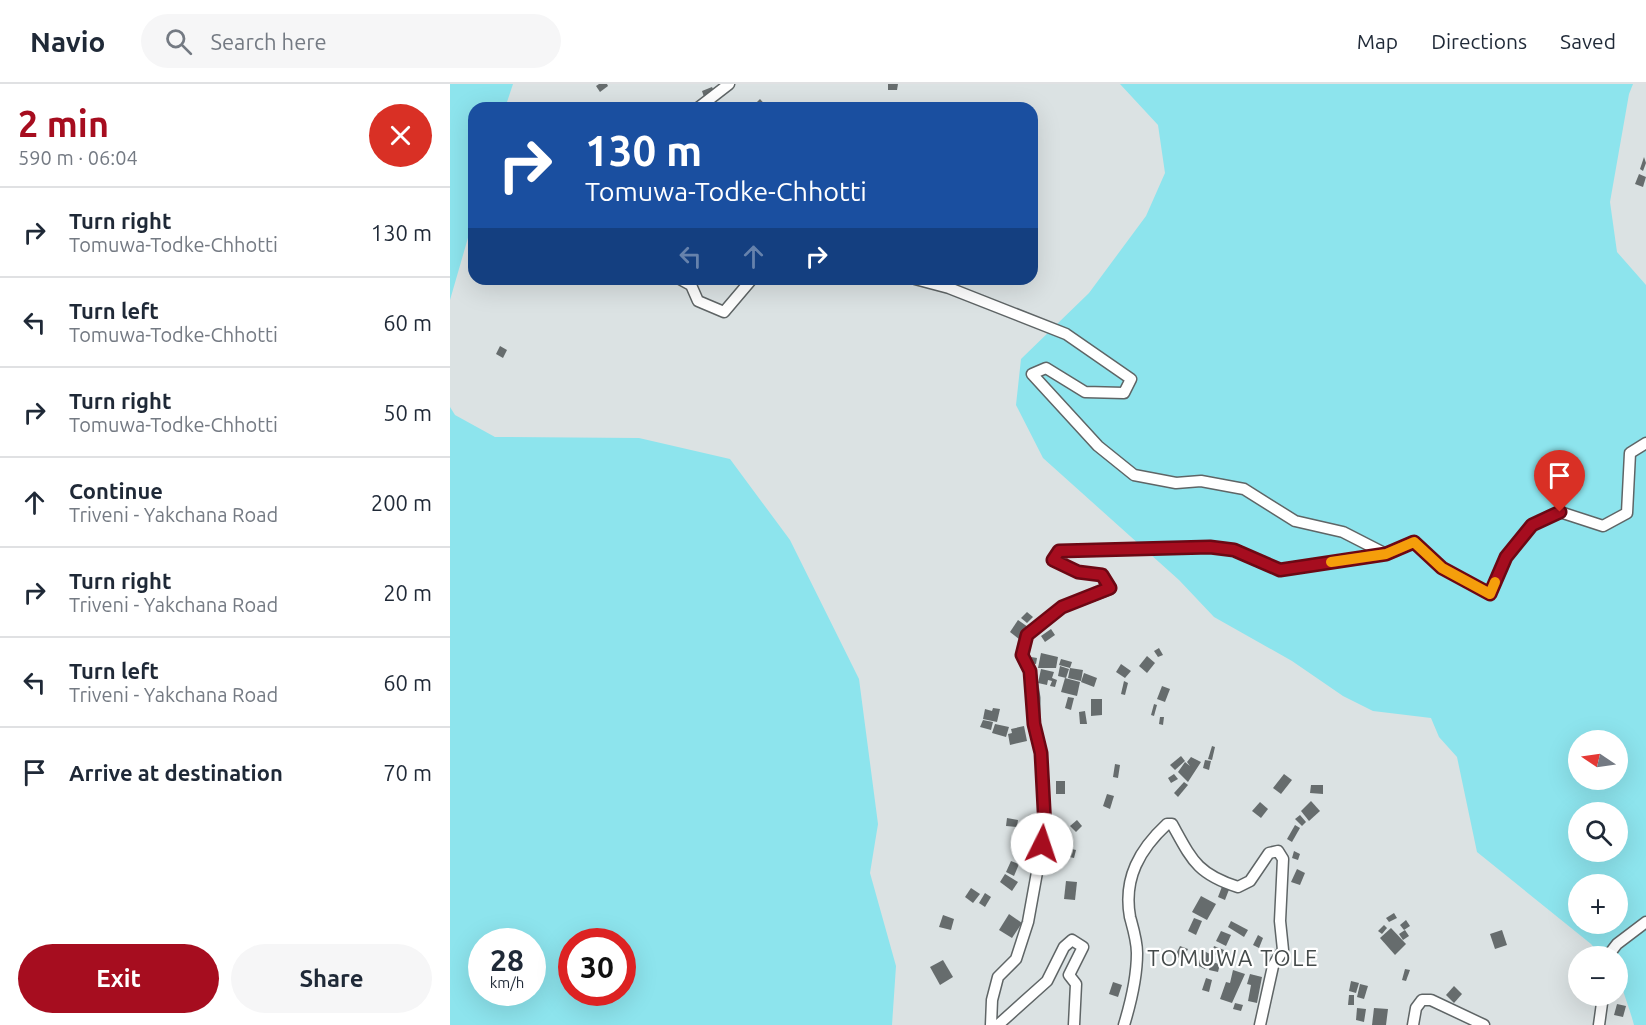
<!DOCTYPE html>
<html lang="en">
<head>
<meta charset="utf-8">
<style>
	body { margin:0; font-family:Ubuntu,sans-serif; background:#f6f6f7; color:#1f2937; height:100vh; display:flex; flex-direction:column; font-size:22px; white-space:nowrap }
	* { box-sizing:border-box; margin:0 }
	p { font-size:20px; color:#747a83 }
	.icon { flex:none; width:33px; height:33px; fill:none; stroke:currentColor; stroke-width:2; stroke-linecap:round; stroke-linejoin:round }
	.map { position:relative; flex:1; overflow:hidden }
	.details { display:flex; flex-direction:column; background:#fff; width:450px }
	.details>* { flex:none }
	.hud { position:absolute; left:18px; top:18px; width:570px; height:183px; border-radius:18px; box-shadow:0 6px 24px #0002; background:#1a4fa0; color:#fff; overflow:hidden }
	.needle { width:39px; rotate:283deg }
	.tools { position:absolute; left:1118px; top:646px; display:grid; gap:12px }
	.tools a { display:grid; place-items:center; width:60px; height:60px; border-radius:50%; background:#fff; box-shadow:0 6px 24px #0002; font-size:30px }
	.speed { position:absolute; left:18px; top:844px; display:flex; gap:12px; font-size:30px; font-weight:700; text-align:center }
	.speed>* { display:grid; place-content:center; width:78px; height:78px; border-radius:50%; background:#fff; box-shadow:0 6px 24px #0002; line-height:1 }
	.speed small { font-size:15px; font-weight:400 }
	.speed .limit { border:9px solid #d22; background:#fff; color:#111 }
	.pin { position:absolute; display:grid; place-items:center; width:51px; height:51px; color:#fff; margin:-62px -26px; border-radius:50% 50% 50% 0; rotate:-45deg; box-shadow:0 0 6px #0007 }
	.pin .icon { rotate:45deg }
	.me { position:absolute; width:66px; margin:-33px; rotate:4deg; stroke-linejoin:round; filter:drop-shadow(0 0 4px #0008) }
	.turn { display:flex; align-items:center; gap:21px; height:126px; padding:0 18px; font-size:27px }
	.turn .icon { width:78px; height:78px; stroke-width:2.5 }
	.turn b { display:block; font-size:42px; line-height:51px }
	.lanes { display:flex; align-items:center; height:57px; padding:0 18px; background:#0003; justify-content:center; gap:30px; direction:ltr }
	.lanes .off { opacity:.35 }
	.round { display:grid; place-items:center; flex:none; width:63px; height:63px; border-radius:32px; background:#f6f6f7 }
	.head { display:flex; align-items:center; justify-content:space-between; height:102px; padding:0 18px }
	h1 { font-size:36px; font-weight:700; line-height:45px; color:#a60d1f }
	.button { display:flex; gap:12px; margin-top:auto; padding:12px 18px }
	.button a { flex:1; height:69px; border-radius:36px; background:#a60d1f; color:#fff; font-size:24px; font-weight:700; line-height:69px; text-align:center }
	.button a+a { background:#f6f6f7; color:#1f2937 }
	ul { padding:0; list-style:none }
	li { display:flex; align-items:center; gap:18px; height:90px; padding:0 18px; border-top:2px solid #e0e1e3 }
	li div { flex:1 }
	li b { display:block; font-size:22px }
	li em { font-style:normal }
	header { display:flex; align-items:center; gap:36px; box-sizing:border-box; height:84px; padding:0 30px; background:#fff; border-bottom:2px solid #e0e1e3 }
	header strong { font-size:28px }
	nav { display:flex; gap:33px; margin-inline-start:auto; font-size:21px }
	.search { width:420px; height:54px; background:#f6f6f7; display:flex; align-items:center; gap:15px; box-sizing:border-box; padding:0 21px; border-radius:33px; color:#747a83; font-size:22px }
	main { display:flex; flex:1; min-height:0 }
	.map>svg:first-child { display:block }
	.green { fill:#8de4ed; fill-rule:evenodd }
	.building { fill:#666c6d }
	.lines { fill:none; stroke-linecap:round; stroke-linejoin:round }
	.street-casing { stroke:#5f6566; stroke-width:13 }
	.street { stroke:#fff; stroke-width:10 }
	.route-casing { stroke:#6c0814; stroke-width:15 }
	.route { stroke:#a60d1f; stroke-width:10 }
	.slow { stroke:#f59e0b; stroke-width:10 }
	.labels { text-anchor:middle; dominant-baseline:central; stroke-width:4.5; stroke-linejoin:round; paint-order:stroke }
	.quarter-label { font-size:22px; letter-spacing:1.5px; fill:#454b4b; stroke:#fff }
</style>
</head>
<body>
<header>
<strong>Navio</strong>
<div class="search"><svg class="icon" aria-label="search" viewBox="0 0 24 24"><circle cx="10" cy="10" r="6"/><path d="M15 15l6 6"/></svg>Search here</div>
<nav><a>Map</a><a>Directions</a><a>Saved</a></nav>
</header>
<main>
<section class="details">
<div class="head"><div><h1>2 min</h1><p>590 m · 06:04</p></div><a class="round" style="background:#d93025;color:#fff"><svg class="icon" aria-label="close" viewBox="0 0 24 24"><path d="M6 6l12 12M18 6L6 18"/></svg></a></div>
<ul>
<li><svg class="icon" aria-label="right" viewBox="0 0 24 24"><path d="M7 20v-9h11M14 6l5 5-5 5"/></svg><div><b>Turn right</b><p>Tomuwa-Todke-Chhotti</p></div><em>130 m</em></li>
<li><svg class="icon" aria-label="left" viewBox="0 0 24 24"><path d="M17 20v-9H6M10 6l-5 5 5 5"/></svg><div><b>Turn left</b><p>Tomuwa-Todke-Chhotti</p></div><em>60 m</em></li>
<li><svg class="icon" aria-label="right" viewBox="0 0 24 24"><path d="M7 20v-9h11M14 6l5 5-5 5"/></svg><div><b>Turn right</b><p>Tomuwa-Todke-Chhotti</p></div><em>50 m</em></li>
<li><svg class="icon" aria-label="ahead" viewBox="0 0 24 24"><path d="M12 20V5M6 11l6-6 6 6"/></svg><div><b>Continue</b><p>Triveni - Yakchana Road</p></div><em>200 m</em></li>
<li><svg class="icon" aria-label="right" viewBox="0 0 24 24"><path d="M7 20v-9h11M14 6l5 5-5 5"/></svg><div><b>Turn right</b><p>Triveni - Yakchana Road</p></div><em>20 m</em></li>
<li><svg class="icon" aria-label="left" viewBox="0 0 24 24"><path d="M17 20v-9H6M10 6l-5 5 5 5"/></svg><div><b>Turn left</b><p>Triveni - Yakchana Road</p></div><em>60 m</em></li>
<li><svg class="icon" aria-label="arrive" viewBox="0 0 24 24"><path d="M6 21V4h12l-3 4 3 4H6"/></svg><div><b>Arrive at destination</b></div><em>70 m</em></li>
</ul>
<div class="button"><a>Exit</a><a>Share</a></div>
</section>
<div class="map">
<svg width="1196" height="941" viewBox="0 0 1196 941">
	<rect width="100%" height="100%" fill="#dbe2e3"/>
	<g class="green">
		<path d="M 0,0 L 63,0 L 55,24 L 24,24 L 24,133 L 0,216 Z"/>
		<path d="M 670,0 L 1183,0 L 1179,10 L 1160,118 L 1167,168 L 1196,201 L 1196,941 L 1184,941 C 1178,918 1167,896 1167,873 L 1152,873 L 1141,860 L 1027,768 L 1007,673 L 989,653 L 981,634 L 923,627 L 893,612 L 842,577 L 764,533 L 729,496 L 593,374 L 566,321 L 571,275 L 639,209 L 696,132 L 715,89 L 708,41 ZM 1128,657 L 1167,657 L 1167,696 L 1128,696 ZM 1128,729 L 1167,729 L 1167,768 L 1128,768 ZM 1128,801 L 1167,801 L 1167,840 L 1128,840 Z"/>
		<path d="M 0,323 L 5,331 L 45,353 L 189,354 L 280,375 L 340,456 L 409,595 L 428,740 L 420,789 L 446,882 L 442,941 L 0,941 ZM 32,858 L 82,858 L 82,909 L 32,909 ZM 122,858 L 172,858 L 172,909 L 122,909 Z"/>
	</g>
	<g class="building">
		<path d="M 149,0 L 157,0 L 158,2 L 150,8 L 146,2 Z"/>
		<path d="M 438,0 L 448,0 L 447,6 L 438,6 Z"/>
		<path d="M 262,3 L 265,9 L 254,13 L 252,7 Z"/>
		<path d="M 310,15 L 318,24 L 301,24 Z"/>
		<path d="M 1194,73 L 1196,79 L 1193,87 L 1190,85 Z"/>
		<path d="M 1189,90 L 1196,93 L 1193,103 L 1185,100 Z"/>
		<path d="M 50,262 L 57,266 L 53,274 L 46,270 Z"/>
		<path d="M 577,528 L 583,533 L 577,539 L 571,534 Z"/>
		<path d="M 568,536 L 578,543 L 569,555 L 560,548 Z"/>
		<path d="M 601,545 L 605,551 L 595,558 L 591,552 Z"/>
		<path d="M 709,564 L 713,571 L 708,573 L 704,567 Z"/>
		<path d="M 591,569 L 608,573 L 606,584 L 588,584 Z"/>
		<path d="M 697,572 L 705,579 L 697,589 L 689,582 Z"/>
		<path d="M 581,573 L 587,574 L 586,580 L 580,579 Z"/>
		<path d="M 611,575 L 622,578 L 620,584 L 609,581 Z"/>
		<path d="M 671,580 L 681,587 L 675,594 L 666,588 Z"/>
		<path d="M 610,582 L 619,585 L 616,594 L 608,592 Z"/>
		<path d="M 620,584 L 633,586 L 631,597 L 618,594 Z"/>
		<path d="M 591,585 L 604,588 L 602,594 L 607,596 L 605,603 L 600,602 L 602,597 L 598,596 L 597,601 L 588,599 Z"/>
		<path d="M 634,589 L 647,594 L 644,603 L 631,598 Z"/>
		<path d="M 615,594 L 630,598 L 627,612 L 611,608 Z"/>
		<path d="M 674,597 L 678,599 L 675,611 L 671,610 Z"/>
		<path d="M 712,602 L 720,605 L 715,618 L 707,615 Z"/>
		<path d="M 618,613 L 624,614 L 621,626 L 615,624 Z"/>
		<path d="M 641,615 L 652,615 L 652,631 L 641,632 Z"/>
		<path d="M 704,620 L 707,621 L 704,632 L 701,631 Z"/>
		<path d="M 543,624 L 550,625 L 547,638 L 533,635 L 535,625 L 542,627 Z"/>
		<path d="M 635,627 L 637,640 L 630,640 L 629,628 Z"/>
		<path d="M 710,633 L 714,633 L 713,641 L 709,640 Z"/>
		<path d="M 533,636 L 543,638 L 541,646 L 530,643 Z"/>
		<path d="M 545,640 L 559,643 L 556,653 L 542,649 Z"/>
		<path d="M 574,642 L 577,657 L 560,661 L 558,650 L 562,649 L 561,645 Z"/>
		<path d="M 762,662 L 765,663 L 762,676 L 758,675 Z"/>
		<path d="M 731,672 L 735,677 L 725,686 L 720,681 Z"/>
		<path d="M 741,673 L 751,678 L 738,698 L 728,688 L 735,678 L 740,682 L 737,678 Z"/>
		<path d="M 755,676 L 761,677 L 759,686 L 753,684 Z"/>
		<path d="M 665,680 L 670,681 L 668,694 L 663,693 Z"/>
		<path d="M 724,690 L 728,695 L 721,699 L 718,694 Z"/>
		<path d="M 834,690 L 842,696 L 831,710 L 823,704 Z"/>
		<rect x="606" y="697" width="9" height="13"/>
		<path d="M 734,698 L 738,701 L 728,713 L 724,709 Z"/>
		<path d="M 861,701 L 873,701 L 873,710 L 860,709 Z"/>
		<path d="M 657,710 L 664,712 L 660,725 L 653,722 Z"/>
		<path d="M 861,717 L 870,727 L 859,737 L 851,727 Z"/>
		<path d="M 810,718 L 818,725 L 811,734 L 802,727 Z"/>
		<path d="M 850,731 L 856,738 L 852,742 L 845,735 Z"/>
		<path d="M 557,734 L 568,736 L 567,743 L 556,742 Z"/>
		<path d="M 627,736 L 632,742 L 626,748 L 620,742 Z"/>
		<path d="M 845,741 L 850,744 L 842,758 L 837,755 Z"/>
		<path d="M 581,754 L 590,757 L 584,773 L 576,770 Z"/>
		<path d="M 617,764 L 626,766 L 624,774 L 615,772 Z"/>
		<path d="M 599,765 L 611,766 L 609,779 L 597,776 Z"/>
		<path d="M 844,767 L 850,770 L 848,776 L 842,774 Z"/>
		<path d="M 561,777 L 569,780 L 564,792 L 556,788 Z"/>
		<path d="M 847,785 L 855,789 L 850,801 L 841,798 Z"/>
		<path d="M 555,790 L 568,798 L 562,807 L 550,798 Z"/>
		<path d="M 616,797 L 627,798 L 625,816 L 614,815 Z"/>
		<path d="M 773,800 L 780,803 L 775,816 L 768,813 Z"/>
		<path d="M 521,804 L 530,810 L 523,819 L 515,813 Z"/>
		<path d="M 535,809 L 541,813 L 535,823 L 529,819 Z"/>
		<path d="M 751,812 L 766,820 L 757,836 L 742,828 Z"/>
		<path d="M 944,829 L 947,834 L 939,838 L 936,834 Z"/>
		<path d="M 559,830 L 572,839 L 562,854 L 549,846 Z"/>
		<path d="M 493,831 L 504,835 L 501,846 L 489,843 Z"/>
		<path d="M 744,834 L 752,837 L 746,851 L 738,847 Z"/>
		<path d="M 956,836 L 960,842 L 954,846 L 950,841 Z"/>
		<path d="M 781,837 L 798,846 L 794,853 L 778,843 Z"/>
		<path d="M 934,841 L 937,844 L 932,850 L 928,847 Z"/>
		<path d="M 941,844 L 956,860 L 945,871 L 930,854 Z"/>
		<path d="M 955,846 L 959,852 L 953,856 L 949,850 Z"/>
		<path d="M 1052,846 L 1057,861 L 1045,865 L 1040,850 Z"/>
		<path d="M 771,847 L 781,851 L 776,862 L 766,857 Z"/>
		<path d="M 808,851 L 813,854 L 809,864 L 803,861 Z"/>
		<path d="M 730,862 L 738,865 L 733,876 L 725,872 Z"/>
		<path d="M 764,862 L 774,866 L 771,873 L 762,869 Z"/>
		<path d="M 754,867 L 762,871 L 755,885 L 747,881 Z"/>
		<path d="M 493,876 L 503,893 L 490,901 L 480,883 Z"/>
		<path d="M 761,878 L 770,880 L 768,888 L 759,886 Z"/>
		<path d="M 955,885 L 960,886 L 956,897 L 952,896 Z"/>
		<path d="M 783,886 L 795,890 L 782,919 L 770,915 L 776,898 L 780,899 Z"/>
		<path d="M 800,890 L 812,893 L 807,919 L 798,917 L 801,901 L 797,900 Z"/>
		<path d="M 756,894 L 762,896 L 759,908 L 752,906 Z"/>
		<path d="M 901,897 L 909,899 L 906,909 L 899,907 Z"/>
		<path d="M 663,898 L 672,901 L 668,913 L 659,910 Z"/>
		<path d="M 910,900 L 918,902 L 914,915 L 907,913 Z"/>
		<path d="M 1004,902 L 1012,910 L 1004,919 L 996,911 Z"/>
		<path d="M 899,911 L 904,911 L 904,921 L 898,921 Z"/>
		<path d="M 785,919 L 793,921 L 791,927 L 783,925 Z"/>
		<path d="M 1167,920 L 1176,922 L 1173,933 L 1164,931 Z"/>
		<path d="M 907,924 L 916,925 L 914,938 L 906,936 Z"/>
		<path d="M 924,924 L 938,925 L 936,941 L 922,941 Z"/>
	</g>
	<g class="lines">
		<defs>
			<g id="street">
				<path d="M 248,24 L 279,0"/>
				<path d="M 230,195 L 241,201 L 248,217 L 274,228 L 302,195"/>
				<path d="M 465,195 L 499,204 L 616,250 L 681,295 L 674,309 L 635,308 L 596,284 L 582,290 L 648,362 L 684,391 L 726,399 L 751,397 L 794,405 L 845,437 L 893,448 L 936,470 L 830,486 L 784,466 L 761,463 L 609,467 L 603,476 L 628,488 L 652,491 L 660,505 L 612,523 L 577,551 L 572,571 L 580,587 L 584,614 L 584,641 L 591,669 L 595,744 L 578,838 L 566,875 L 548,893 L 542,916 L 541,941"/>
				<path d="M 936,470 L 964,458 L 992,484 L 1040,510 L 1056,473 L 1082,441 L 1110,428 L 1153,442 L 1177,429 L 1180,369 L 1196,359"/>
				<path d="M 1157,873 L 1167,860 L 1196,838"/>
				<path d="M 548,941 L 597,897 L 614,863 L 622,856 L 633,863 L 619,891 L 626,900 L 624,941"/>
				<path d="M 674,941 C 681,918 687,893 687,869 C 687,857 683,844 680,833 C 673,794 690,765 717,740 L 722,740 C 742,776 747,790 788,803 L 800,797 L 819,769 L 828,767 L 833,775 L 830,837 L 833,866 L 823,882 L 810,941"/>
				<path d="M 963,941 L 966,924 L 972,916 L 981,916 L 1034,941"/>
				<path d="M 1149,941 L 1153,912"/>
			</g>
		</defs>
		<use href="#street" class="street-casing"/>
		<use href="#street" class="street"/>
	</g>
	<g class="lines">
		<defs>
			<path id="route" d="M 592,760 L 595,744 L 591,669 L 584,640 L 580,587 L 572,571 L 577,551 L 612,523 L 660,504 L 652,491 L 628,488 L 603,476 L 609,467 L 760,463 L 784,466 L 830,486 L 936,470 L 964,458 L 992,484 L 1040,510 L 1056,473 L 1082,441 L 1110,428"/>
		</defs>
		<use href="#route" class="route-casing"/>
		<use href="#route" class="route"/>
		<path class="slow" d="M 881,478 L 936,470 L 964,458 L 992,484 L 1040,510 L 1045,498"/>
	</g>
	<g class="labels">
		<g class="quarter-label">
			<text x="783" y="873">TOMUWA TOLE</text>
		</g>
	</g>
</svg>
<div class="tools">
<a><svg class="needle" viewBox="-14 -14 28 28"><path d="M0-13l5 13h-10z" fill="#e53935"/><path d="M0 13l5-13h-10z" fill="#747a83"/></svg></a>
<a><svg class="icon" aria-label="search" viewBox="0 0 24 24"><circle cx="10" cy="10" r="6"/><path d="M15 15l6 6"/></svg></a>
<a>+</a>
<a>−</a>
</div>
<div class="speed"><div>28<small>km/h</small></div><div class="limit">30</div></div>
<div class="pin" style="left:1110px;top:428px;background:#d93025"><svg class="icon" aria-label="arrive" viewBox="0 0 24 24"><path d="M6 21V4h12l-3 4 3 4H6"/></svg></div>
<svg class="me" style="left:592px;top:760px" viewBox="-20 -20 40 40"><circle r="19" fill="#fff"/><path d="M0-13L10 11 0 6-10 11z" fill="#a60d1f"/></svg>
<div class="hud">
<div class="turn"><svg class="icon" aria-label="right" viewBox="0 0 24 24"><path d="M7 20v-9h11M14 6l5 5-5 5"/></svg><div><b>130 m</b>Tomuwa-Todke-Chhotti</div></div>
<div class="lanes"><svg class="icon off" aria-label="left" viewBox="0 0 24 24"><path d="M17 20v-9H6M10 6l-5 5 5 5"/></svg><svg class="icon off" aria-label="ahead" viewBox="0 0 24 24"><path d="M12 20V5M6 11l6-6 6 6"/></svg><svg class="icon" aria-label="right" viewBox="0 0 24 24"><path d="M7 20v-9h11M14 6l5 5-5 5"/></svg></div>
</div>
</div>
</main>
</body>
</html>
